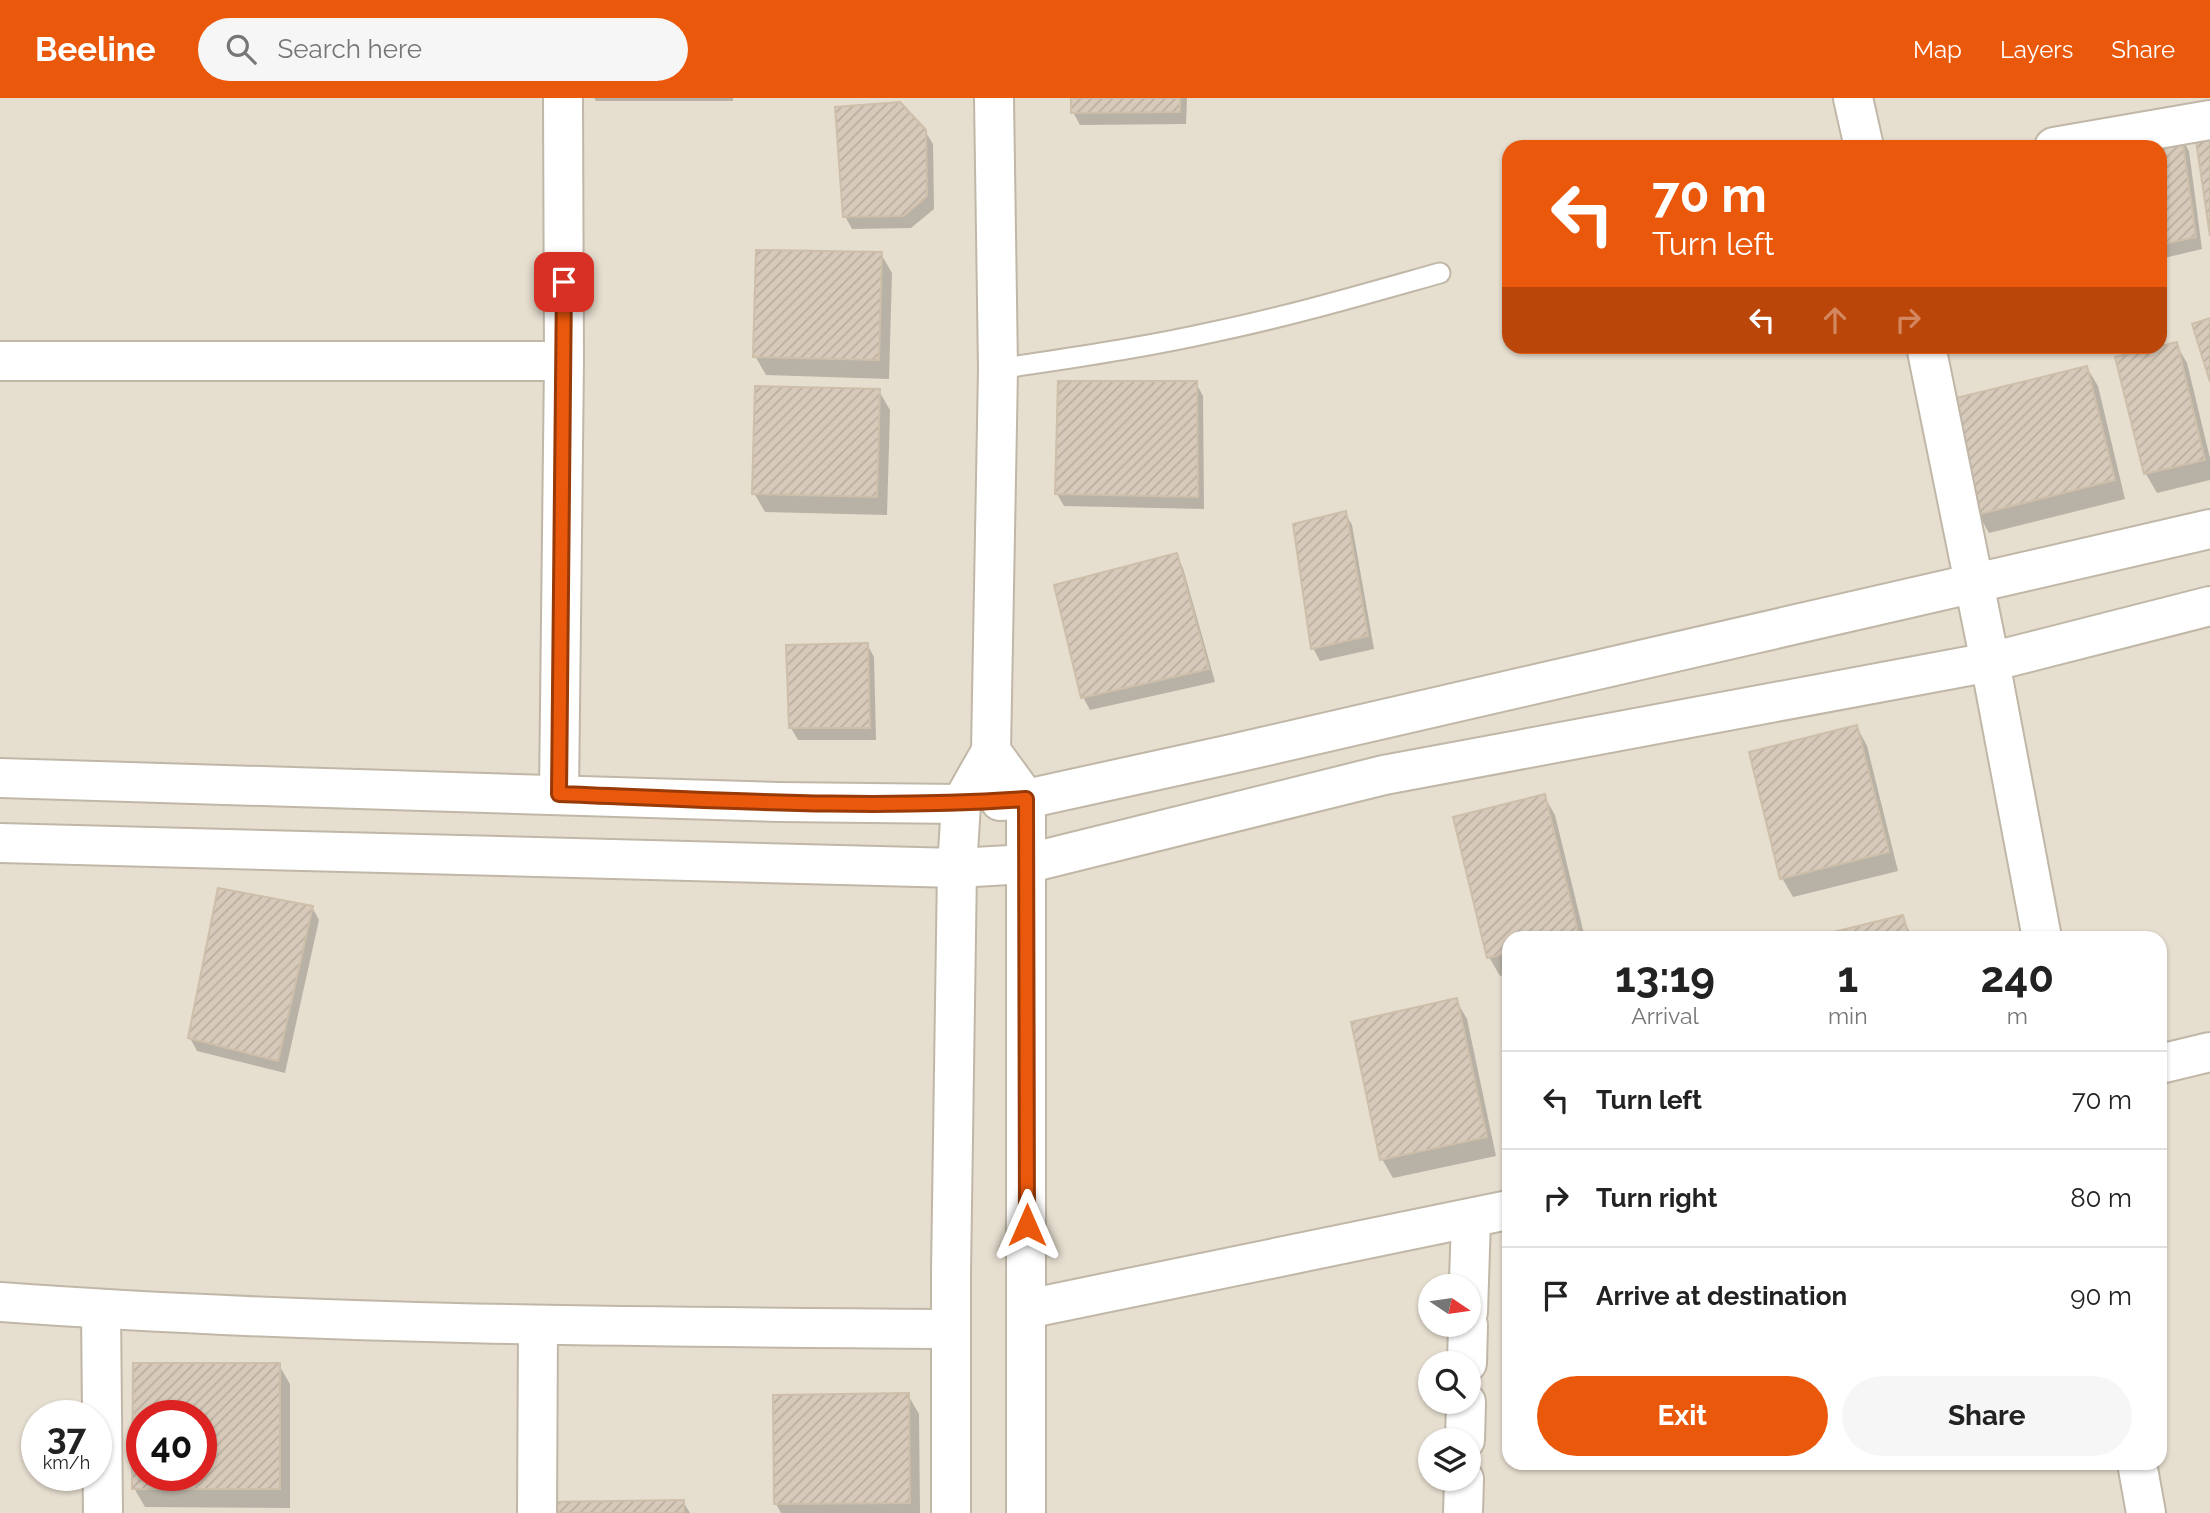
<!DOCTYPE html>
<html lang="en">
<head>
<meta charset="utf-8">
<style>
	body { margin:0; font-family:Raleway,sans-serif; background:#f6f6f6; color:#222; height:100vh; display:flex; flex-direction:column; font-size:26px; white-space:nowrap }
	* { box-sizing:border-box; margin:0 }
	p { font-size:23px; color:#767676 }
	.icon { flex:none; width:38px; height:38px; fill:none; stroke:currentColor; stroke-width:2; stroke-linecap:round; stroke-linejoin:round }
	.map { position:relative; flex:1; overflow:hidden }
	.panel { position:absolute; left:1502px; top:833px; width:665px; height:539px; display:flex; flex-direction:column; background:#fff; border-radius:21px; box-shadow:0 2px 5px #0004 }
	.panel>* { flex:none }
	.banner { position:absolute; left:1502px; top:42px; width:665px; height:214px; border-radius:21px; box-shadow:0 2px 5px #0004; background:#ea580c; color:#fff; overflow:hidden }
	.needle { width:46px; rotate:103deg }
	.buttons { position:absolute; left:1418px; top:1176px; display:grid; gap:14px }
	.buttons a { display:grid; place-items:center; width:63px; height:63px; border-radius:50%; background:#fff; box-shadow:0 2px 5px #0004; font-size:35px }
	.speed { position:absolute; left:21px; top:1302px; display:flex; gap:14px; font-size:35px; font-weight:700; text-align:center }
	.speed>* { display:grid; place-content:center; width:91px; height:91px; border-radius:50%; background:#fff; box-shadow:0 2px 5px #0004; line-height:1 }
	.speed small { font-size:18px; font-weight:400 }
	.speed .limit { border:10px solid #d22; background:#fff; color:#111 }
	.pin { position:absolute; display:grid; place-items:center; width:60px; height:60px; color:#fff; margin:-30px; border-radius:14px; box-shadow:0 4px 10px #0006 }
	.me { position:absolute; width:77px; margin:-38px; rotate:0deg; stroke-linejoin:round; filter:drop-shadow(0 0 5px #0008) }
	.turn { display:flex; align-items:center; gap:24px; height:147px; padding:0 35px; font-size:32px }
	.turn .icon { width:91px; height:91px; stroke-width:2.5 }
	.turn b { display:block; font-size:49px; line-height:60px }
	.lanes { display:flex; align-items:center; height:66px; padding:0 35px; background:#0003; justify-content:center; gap:35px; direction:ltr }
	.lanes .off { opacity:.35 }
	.eta { display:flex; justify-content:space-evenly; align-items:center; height:119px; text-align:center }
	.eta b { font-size:42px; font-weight:700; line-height:49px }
	.action { display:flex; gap:14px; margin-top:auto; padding:14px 35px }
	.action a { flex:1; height:80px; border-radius:42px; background:#ea580c; color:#fff; font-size:28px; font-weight:700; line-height:80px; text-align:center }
	.action a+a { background:#f6f6f6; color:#222 }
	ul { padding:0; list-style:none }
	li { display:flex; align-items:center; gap:21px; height:98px; padding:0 35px; border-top:2px solid #e0e0e0 }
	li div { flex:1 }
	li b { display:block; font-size:26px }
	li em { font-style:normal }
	header { display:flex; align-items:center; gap:42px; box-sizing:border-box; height:98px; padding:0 35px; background:#ea580c; color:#fff }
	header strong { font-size:33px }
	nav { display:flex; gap:38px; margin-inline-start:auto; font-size:24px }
	.search { width:490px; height:63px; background:#f6f6f6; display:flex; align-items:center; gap:18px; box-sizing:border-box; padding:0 24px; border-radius:38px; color:#767676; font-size:26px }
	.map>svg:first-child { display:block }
	.residential { fill:#e6decf; fill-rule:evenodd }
	.shadow { fill:#0003; fill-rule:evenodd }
	.building { fill:url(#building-hatch); stroke:#cebfaa; stroke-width:2; fill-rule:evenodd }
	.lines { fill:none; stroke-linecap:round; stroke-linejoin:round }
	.service-casing { stroke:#c0b7a7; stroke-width:23 }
	.minor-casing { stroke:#c0b7a7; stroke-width:42 }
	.tertiary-casing { stroke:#c0b7a7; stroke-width:42 }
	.service { stroke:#fff; stroke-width:19 }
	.minor { stroke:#fff; stroke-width:38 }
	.tertiary { stroke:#fff; stroke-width:38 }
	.route-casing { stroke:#983908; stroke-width:18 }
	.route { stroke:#ea580c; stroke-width:12 }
</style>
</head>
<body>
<header>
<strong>Beeline</strong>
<div class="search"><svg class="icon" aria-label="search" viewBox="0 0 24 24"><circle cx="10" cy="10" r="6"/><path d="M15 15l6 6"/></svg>Search here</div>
<nav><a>Map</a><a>Layers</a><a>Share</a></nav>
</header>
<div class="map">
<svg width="2210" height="1415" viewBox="0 0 2210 1415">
	<defs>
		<pattern id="building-hatch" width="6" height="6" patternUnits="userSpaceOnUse" patternTransform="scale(1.75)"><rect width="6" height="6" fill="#d7caba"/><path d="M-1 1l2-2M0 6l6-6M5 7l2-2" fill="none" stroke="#baaea0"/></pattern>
	</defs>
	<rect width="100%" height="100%" fill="#f2ece1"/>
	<path class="residential" d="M 0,0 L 2210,0 L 2210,1415 L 0,1415 ZM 1508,49 L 2160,49 L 2160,248 L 1508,248 ZM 1508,840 L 2160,840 L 2160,1365 L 1508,1365 ZM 1430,1188 L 1468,1188 L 1468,1227 L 1430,1227 ZM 1430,1265 L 1468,1265 L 1468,1304 L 1430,1304 ZM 37,1318 L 96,1318 L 96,1377 L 37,1377 ZM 142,1318 L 201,1318 L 201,1377 L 142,1377 ZM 1430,1342 L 1468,1342 L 1468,1381 L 1430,1381 Z"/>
	<g class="shadow">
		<path d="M 594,0 L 733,0 L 733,3 L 596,3 Z"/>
		<path d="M 1073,0 L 1187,0 L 1186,26 L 1080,27 L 1073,14 Z"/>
		<path d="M 925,33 L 933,46 L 934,111 L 911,130 L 852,131 L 845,118 Z"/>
		<path d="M 2182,41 L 2189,53 L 2202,151 L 2160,161 L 2160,49 Z"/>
		<path d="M 881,156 L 892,175 L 889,281 L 766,277 L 755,258 Z"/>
		<path d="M 2176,246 L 2187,265 L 2210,360 L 2210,382 L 2157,395 L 2146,376 L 2117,260 Z"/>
		<path d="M 2087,270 L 2098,288 L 2125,401 L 1989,435 L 1978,416 Z"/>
		<path d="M 1196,285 L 1203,298 L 1204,411 L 1064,408 L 1057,396 Z"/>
		<path d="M 879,293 L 890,312 L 887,417 L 765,414 L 754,395 Z"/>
		<path d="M 1345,415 L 1352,427 L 1374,551 L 1320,563 L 1313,550 Z"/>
		<path d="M 1176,457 L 1183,470 L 1215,584 L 1090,612 L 1083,599 Z"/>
		<path d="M 867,546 L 874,559 L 876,642 L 798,642 L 791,630 Z"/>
		<path d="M 1857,629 L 1867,648 L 1898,773 L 1793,799 L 1782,780 Z"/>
		<path d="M 1544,698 L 1555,717 L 1585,840 L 1508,840 L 1508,876 L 1500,878 L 1489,859 Z"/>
		<path d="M 312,809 L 319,822 L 285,975 L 197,953 L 190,940 Z"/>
		<path d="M 1902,819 L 1913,840 L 1817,840 Z"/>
		<path d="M 1456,902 L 1467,921 L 1496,1058 L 1393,1080 L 1382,1061 Z"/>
		<path d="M 134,1266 L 279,1267 L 290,1286 L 290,1410 L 145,1409 L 134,1390 ZM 142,1318 L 201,1318 L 201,1377 L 142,1377 Z"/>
		<path d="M 908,1297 L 919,1316 L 920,1415 L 781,1415 L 776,1406 Z"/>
		<path d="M 683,1404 L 690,1415 L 549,1415 Z"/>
	</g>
	<g class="building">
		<path d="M 1071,0 L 1180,0 L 1180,14 L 1071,15 Z"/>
		<path d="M 900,4 L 926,32 L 927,98 L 904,118 L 843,119 L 835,9 Z"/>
		<path d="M 2210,33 L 2210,138 L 2195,36 Z"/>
		<path d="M 2182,39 L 2196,139 L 2160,147 L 2160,49 Z"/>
		<path d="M 756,152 L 882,154 L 879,262 L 753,259 Z"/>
		<path d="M 2210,220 L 2210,284 L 2192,226 Z"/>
		<path d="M 2177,244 L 2205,362 L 2144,376 L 2115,259 Z"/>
		<path d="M 2087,268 L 2115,382 L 1976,417 L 1948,302 Z"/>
		<path d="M 1058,283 L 1197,283 L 1198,399 L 1055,396 Z"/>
		<path d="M 755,288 L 880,291 L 877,399 L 752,396 Z"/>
		<path d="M 1346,413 L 1368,538 L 1311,551 L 1293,426 Z"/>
		<path d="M 1177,455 L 1209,571 L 1081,600 L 1054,487 Z"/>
		<path d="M 868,545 L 870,630 L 789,630 L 786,547 Z"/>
		<path d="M 1857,627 L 1889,754 L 1780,781 L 1749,654 Z"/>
		<path d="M 1545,696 L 1579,838 L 1571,840 L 1508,840 L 1508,855 L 1487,860 L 1453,719 Z"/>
		<path d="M 218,790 L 313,808 L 278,963 L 188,940 Z"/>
		<path d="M 1903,817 L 1909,840 L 1809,840 Z"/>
		<path d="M 1457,900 L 1487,1039 L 1380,1062 L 1351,924 Z"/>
		<path d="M 133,1265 L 280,1265 L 280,1391 L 132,1391 ZM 142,1318 L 201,1318 L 201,1377 L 142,1377 Z"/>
		<path d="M 909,1295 L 910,1405 L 774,1406 L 773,1297 Z"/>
		<path d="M 684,1402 L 684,1415 L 548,1415 L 548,1404 Z"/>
	</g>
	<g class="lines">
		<defs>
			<path id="service" d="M 998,271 C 1070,260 1142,250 1213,234 C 1290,218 1365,196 1440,175"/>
			<g id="minor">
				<path d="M 1853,0 L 1864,49"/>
				<path d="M 2054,49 L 2210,22"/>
				<path d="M 1926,248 L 1990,564 L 2042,840"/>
				<path d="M 0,263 L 564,263"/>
				<path d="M 991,653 L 998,271 L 994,0"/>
				<path d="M 0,680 L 779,704 L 961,706"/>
				<path d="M 559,696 L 564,263 L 563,0"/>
				<path d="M 0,745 L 957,770"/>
				<path d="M 2160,966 L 2210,954"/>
				<path d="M 0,1204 C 316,1227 634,1229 951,1231"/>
				<path d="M 1027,1211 L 1508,1112"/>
				<path d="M 101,1212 L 103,1415"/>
				<path d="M 1468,1214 L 1471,1121"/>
				<path d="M 1467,1265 L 1468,1227"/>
				<path d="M 1465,1342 L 1466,1304"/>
				<path d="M 2137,1365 L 2146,1415"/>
				<path d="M 537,1415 L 538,1229"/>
				<path d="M 1463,1415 L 1464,1381"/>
			</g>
			<g id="tertiary">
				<path d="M 1000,703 L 1026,701 L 1236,655 L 2210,431"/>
				<path d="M 957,770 L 1025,766 L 1384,677 L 1990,564 L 2210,508"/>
				<path d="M 951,1415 L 951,1175 L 957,770 L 961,706 L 991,653 L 1026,701 L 1026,1415"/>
			</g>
		</defs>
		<use href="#service" class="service-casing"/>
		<use href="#minor" class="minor-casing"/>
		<use href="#tertiary" class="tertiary-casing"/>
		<use href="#service" class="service"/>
		<use href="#minor" class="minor"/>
		<use href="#tertiary" class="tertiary"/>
	</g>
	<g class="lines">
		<defs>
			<path id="route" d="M 564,184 L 559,696 C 714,702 871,712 1026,701 L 1027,1127"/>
		</defs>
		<use href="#route" class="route-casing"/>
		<use href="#route" class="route"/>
	</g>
</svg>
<div class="buttons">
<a><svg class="needle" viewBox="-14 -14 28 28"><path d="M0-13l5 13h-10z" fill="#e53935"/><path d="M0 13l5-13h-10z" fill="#767676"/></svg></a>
<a><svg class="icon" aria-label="search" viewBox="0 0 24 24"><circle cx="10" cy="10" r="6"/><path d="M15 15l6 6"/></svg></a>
<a><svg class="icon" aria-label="layers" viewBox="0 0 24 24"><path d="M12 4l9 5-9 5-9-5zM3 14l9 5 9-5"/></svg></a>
</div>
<div class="speed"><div>37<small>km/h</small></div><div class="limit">40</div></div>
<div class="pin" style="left:564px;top:184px;background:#d93025"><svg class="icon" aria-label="arrive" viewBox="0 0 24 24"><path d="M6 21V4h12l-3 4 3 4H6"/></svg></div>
<svg class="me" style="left:1027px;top:1127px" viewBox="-20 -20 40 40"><path d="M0-17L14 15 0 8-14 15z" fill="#ea580c" stroke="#fff" stroke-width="4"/></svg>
<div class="banner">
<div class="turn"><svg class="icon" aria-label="left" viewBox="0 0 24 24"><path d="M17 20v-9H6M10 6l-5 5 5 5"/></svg><div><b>70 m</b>Turn left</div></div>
<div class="lanes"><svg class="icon" aria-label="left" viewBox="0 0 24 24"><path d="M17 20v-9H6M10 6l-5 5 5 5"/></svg><svg class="icon off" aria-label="ahead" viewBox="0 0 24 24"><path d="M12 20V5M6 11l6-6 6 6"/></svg><svg class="icon off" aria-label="right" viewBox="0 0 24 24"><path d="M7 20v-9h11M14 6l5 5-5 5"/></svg></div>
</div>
<section class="panel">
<div class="eta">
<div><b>13:19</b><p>Arrival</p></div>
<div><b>1</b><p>min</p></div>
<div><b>240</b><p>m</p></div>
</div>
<ul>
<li><svg class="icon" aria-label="left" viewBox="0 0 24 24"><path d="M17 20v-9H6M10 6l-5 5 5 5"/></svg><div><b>Turn left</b></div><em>70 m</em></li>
<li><svg class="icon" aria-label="right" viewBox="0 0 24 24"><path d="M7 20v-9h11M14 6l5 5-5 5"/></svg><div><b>Turn right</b></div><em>80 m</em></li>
<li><svg class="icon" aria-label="arrive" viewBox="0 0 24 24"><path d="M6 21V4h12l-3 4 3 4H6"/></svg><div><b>Arrive at destination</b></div><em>90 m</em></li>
</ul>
<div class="action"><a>Exit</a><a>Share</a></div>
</section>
</div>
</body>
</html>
